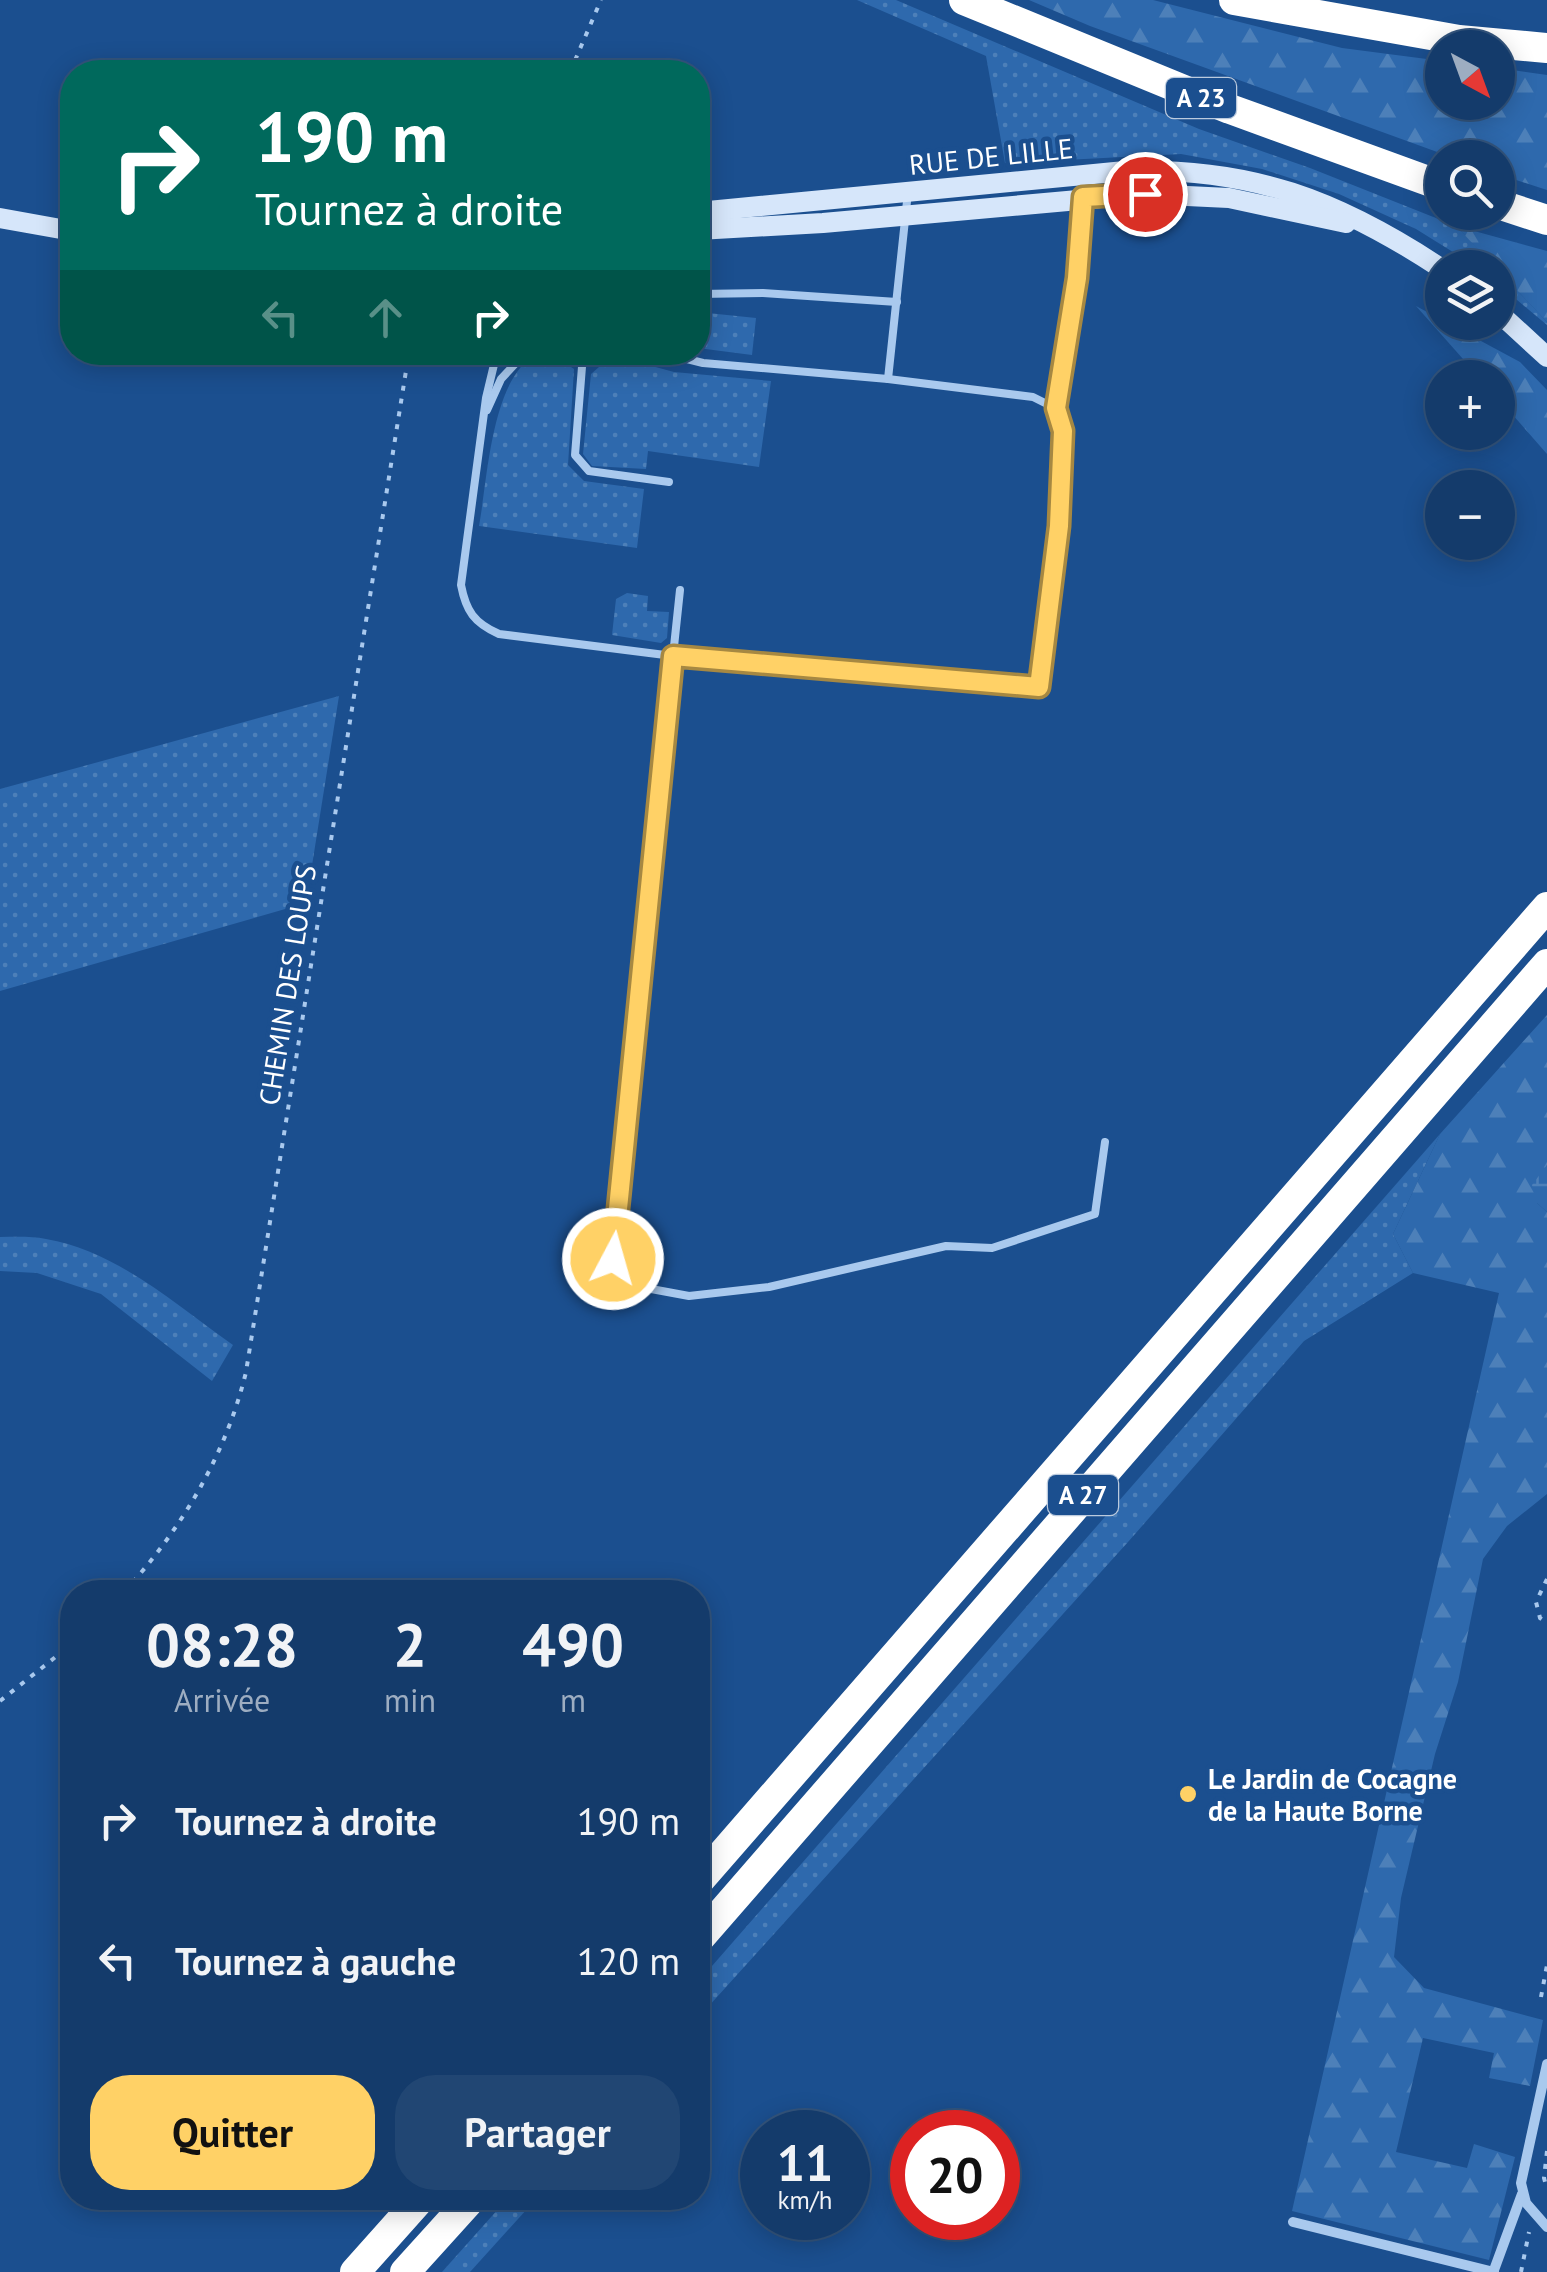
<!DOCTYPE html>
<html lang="fr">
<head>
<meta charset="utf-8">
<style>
	body { margin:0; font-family:"PT Sans",sans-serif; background:#214673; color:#f1f3f6; height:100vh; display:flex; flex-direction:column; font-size:38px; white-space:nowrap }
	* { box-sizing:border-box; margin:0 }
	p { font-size:32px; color:#9dadc1 }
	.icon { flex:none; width:55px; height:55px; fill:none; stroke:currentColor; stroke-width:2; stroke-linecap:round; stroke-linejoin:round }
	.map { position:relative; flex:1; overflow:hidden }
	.side { position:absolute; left:60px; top:1580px; width:650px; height:630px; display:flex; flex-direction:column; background:#143b6b; border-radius:40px; box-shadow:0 5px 25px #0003,0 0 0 2px #33557e }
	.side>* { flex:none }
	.hud { position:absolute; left:60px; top:60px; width:650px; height:305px; border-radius:40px; box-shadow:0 5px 25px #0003,0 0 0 2px #33557e; background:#00695c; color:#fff; overflow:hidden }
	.needle { width:65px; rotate:139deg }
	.buttons { position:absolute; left:1425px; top:30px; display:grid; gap:20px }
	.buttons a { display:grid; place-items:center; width:90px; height:90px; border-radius:50%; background:#143b6b; box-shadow:0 5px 25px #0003,0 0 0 2px #33557e; font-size:50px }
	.speed { position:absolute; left:740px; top:2110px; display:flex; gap:20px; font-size:50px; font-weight:700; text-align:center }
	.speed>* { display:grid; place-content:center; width:130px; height:130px; border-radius:50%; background:#143b6b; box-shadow:0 5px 25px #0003,0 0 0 2px #33557e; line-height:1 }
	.speed small { font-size:25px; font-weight:400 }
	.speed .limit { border:15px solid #d22; background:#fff; color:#111 }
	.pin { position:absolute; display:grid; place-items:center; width:85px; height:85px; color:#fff; margin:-42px; border:5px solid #fff; border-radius:50%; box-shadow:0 2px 10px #0007 }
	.me { position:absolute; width:110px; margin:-55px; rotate:6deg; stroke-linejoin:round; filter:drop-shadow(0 0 8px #0008) }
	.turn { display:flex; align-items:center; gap:35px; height:210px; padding:0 30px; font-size:45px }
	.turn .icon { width:130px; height:130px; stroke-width:2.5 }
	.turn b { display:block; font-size:70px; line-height:85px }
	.lanes { display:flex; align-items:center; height:95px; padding:0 30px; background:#0003; justify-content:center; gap:50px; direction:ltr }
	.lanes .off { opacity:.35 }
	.eta { display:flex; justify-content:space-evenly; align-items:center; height:170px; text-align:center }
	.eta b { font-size:60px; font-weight:700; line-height:70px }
	.action { display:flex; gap:20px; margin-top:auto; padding:20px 30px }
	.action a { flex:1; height:115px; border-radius:40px; background:#ffd166; color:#111; font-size:40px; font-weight:700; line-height:115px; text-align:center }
	.action a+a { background:#214673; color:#f1f3f6 }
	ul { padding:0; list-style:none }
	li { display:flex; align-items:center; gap:30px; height:140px; padding:0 30px }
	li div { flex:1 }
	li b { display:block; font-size:38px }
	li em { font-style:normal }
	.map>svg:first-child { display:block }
	.grass { fill:url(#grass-dots) }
	.forest { fill:url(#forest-firs) }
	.wetland { fill:url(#wetland-marsh) }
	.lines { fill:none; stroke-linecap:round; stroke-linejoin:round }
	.path { stroke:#a9c9ee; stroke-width:4; stroke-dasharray:5 8; stroke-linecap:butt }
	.service { stroke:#a9c9ee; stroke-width:8 }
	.minor { stroke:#a9c9ee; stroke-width:10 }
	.secondary { stroke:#d6e6fa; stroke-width:20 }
	.motorway { stroke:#fff; stroke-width:30 }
	.route-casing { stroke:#a68842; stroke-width:25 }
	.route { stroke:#ffd166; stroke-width:18 }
	.poi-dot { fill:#ffd166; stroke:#1b4f8f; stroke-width:4 }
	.labels { text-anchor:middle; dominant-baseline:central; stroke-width:9; stroke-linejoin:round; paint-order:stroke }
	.shield { fill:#1b4f8f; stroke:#bbcadd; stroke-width:2.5 }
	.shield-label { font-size:25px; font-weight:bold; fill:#fff }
	.street-label { font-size:28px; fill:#fff; stroke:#1b4f8f }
	.poi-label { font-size:28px; font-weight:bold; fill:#fff; stroke:#1b4f8f; text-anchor:start }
</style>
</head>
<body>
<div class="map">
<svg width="1547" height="2272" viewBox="0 0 1547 2272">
	<defs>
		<pattern id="grass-dots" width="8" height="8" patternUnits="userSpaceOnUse" patternTransform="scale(2.5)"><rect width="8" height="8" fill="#2e69ad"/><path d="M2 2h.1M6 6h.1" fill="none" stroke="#4d80b9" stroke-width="1.8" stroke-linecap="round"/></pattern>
		<pattern id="forest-firs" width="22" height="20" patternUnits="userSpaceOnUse" patternTransform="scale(2.5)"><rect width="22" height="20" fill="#2e69ad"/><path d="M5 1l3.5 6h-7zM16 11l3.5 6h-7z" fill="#4d80b9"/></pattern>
		<pattern id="wetland-marsh" width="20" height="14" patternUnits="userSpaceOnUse" patternTransform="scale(2.5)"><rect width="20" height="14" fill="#2e69ad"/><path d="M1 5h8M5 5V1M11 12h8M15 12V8" fill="none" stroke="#4d80b9"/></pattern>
	</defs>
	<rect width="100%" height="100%" fill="#1b4f8f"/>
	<g class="grass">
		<path d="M 857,0 L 896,0 L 1199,129 L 1310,168 L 1456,226 L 1496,267 L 1477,267 L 1416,229 L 1339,194 L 1262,169 L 1181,154 L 1005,163 L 986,56 Z"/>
		<path d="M 1498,270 L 1547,322 L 1547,325 L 1498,284 Z"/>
		<path d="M 698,312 L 756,318 L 752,355 L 698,348 Z"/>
		<path d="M 540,352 L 550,353 L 574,369 L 568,465 L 584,481 L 644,489 L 637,548 L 479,526 C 488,478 491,374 540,352 Z"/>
		<path d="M 622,358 L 674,372 L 771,381 L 759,467 L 648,451 L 646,469 L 592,466 L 583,454 L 591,374 L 599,367 Z"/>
		<path d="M 627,593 L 648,596 L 647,611 L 669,612 L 667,638 L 661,643 L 612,635 L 616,599 Z"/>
		<path d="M 339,696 L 306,903 L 0,991 L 0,789 Z"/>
		<path d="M 1440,1134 L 1393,1234 L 1413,1273 L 1304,1341 L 1128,1542 L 698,2018 L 698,1982 Z"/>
		<path d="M 0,1237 C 15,1237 31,1236 46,1239 C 117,1251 176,1305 233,1345 L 212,1381 L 101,1294 L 37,1273 L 0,1271 Z"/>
		<path d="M 508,2198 L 537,2198 L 470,2272 L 442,2272 Z"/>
	</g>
	<g class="forest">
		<path d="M 1029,0 L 1153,0 L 1342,48 L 1442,61 L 1442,102 L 1498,102 L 1498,68 L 1547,75 L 1547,190 L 1498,174 L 1498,158 L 1451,157 L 1090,26 Z"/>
		<path d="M 1456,226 L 1547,251 L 1547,322 Z"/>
		<path d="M 1416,306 L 1520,362 L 1547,390 L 1547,454 L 1498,398 L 1498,378 L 1479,377 Z"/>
		<path d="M 1547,1015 L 1547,1165 L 1537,1203 L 1547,1212 L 1547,1494 L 1507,1526 L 1483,1559 L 1458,1682 L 1435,1754 L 1401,1898 L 1394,1957 L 1424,1988 L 1543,2020 L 1530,2086 L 1489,2078 L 1494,2053 L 1423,2038 L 1396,2152 L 1467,2168 L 1474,2144 L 1515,2157 L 1489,2260 L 1292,2211 L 1499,1293 L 1413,1273 L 1393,1234 L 1440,1134 Z"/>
	</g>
	<path class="wetland" d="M 1547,1165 L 1547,1212 L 1537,1203 L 1532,1185 Z"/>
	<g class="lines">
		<g class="path">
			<path d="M 570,72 L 601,0"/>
			<path d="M 1547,1579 L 1536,1602 L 1540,1618 L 1547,1623"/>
			<path d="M 124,1592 C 181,1530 226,1455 246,1372 L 409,352"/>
			<path d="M 0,1701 L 72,1644"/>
			<path d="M 1541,1997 L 1547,1965"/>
			<path d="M 1547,2151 L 1544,2178 L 1547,2189"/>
			<path d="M 1521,2272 L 1529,2232"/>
		</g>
		<g class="service">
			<path d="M 698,294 L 763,293 L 897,302"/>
			<path d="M 497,352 L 486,398 L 461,585 C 466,611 474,623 499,634 L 673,656 L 613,1259 L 635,1286 L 689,1296 L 769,1287 L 946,1246 L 992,1248 L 1095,1214 L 1105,1142"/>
			<path d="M 575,352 L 600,352"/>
			<path d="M 659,352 L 703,363 L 888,379 L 1033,397 L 1055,408 C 1077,452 1046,630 1039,687 L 673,656 L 680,590"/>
			<path d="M 583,354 L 575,455 L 589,471 L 669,482"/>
			<path d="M 888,379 L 908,192"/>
			<path d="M 1055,408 L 1077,278 L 1083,201"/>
			<path d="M 487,410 L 501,379 L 526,352"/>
		</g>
		<g class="minor">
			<path d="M 1547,2064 L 1521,2183 L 1526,2203 L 1547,2227"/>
			<path d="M 1293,2222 L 1494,2272"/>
			<path d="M 1494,2270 L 1522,2194"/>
		</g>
		<g class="secondary">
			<path d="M 698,212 L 1125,171 C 1251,167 1338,200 1442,269"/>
			<path d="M 0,218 L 72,231"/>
			<path d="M 698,230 L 823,223 L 1145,194 L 1229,198 L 1346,223"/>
			<path d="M 1498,312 L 1547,357"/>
		</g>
		<g class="motorway">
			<path d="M 964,0 L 1230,109 L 1442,186"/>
			<path d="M 1234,0 L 1459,40 L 1547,48"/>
			<path d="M 1498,204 L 1547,220"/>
			<path d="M 698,1882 L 1547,907"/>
			<path d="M 698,1940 L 1547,964"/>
			<path d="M 355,2272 L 421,2198"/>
			<path d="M 405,2272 L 472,2198"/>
		</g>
	</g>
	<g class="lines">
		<defs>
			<path id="route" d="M 613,1259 L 673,656 L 1039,687 L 1059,526 L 1063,431 L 1056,408 L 1077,278 L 1083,197 L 1145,194"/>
		</defs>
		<use href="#route" class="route-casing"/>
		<use href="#route" class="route"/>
	</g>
	<circle class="poi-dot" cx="1188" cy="1794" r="10"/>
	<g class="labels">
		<g class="shield">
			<rect x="1166" y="78" width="70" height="40" rx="8"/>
			<rect x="1048" y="1475" width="70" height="40" rx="8"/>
		</g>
		<g class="shield-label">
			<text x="1201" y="98">A 23</text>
			<text x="1083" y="1495">A 27</text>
		</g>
		<g class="street-label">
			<text transform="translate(991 156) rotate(-6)">RUE DE LILLE</text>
			<text transform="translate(287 985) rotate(-81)">CHEMIN DES LOUPS</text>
		</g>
		<g class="poi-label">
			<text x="1208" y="1778">Le Jardin de Cocagne<tspan x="1208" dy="32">de la Haute Borne</tspan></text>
		</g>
	</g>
</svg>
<div class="buttons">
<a><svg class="needle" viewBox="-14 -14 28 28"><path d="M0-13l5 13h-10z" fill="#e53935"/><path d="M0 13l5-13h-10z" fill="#9dadc1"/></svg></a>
<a><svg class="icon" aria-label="search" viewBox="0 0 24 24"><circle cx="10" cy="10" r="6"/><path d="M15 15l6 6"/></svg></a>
<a><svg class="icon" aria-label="layers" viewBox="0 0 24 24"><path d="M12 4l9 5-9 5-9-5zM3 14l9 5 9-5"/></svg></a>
<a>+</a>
<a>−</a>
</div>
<div class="speed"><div>11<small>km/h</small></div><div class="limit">20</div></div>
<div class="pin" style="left:1145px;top:194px;background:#d93025"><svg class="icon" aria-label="arrive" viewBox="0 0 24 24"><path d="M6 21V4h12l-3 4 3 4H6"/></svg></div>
<svg class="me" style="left:613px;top:1259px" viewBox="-20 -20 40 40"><circle r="17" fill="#ffd166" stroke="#fff" stroke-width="3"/><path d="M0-11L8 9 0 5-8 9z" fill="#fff"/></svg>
<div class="hud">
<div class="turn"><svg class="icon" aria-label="right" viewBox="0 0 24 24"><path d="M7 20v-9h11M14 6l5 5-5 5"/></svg><div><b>190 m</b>Tournez à droite</div></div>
<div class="lanes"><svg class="icon off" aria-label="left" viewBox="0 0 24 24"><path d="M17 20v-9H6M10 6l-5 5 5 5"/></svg><svg class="icon off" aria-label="ahead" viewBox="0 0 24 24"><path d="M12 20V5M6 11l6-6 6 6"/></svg><svg class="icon" aria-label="right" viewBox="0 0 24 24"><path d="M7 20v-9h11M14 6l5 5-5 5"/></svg></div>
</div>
<section class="side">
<div class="eta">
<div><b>08:28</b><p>Arrivée</p></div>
<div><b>2</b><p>min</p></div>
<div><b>490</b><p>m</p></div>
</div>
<ul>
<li><svg class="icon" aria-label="right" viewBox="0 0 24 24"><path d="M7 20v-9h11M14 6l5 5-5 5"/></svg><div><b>Tournez à droite</b></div><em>190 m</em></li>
<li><svg class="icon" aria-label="left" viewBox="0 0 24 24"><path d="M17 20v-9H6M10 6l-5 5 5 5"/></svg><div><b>Tournez à gauche</b></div><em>120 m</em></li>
</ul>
<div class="action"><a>Quitter</a><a>Partager</a></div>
</section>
</div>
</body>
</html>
